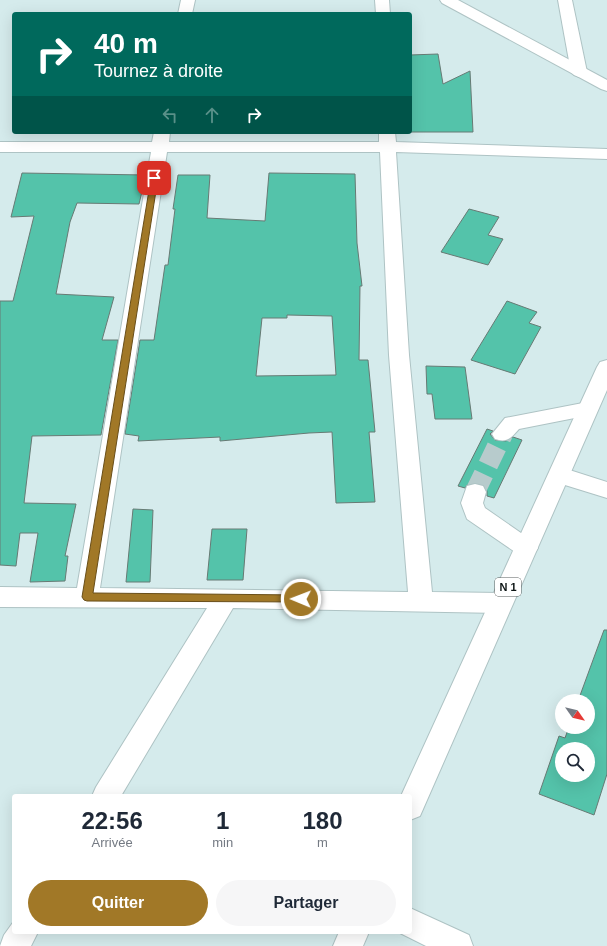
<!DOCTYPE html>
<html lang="fr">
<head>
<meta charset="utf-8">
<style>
	body { margin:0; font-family:Arial,sans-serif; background:#f6f6f7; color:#1f2937; height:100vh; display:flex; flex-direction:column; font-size:15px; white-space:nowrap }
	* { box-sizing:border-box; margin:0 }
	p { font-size:13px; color:#747a83 }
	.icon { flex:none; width:22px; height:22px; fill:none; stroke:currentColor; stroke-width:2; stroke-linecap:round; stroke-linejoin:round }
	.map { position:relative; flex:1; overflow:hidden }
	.sheet { position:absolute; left:12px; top:794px; width:400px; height:140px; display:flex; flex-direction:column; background:#fff; border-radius:4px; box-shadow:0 4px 16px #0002 }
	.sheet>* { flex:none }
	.hud { position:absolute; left:12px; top:12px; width:400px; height:122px; border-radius:4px; box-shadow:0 4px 16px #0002; background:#00695c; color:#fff; overflow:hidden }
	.needle { width:26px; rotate:124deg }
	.tools { position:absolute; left:555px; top:694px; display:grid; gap:8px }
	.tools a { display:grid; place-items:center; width:40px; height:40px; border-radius:50%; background:#fff; box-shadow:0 4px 16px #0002; font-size:20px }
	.pin { position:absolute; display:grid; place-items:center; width:34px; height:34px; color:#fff; margin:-17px; border-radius:8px; box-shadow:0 2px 6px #0006 }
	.me { position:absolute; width:44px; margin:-22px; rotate:271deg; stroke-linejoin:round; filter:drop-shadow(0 0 3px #0008) }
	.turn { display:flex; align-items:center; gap:14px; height:84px; padding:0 16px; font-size:18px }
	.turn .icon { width:52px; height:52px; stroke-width:2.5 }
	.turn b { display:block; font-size:28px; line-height:34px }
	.lanes { display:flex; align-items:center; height:38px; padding:0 16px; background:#0003; justify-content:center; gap:20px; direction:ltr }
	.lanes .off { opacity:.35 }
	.eta { display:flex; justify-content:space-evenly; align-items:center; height:68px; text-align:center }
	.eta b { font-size:24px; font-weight:600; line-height:28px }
	.action { display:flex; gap:8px; margin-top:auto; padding:8px 16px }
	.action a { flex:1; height:46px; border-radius:24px; background:#a17827; color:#fff; font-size:16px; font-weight:600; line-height:46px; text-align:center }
	.action a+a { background:#f6f6f7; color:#1f2937 }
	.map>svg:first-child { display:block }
	.building { fill:#54c3aa; stroke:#677a74; fill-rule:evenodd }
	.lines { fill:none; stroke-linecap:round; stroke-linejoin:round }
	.minor-tunnel { stroke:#b7cbcc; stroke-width:20; stroke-dasharray:20 10; stroke-linecap:butt }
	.minor-casing { stroke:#aec3c4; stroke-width:2 }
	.major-casing { stroke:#aec3c4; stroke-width:2 }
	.highway-casing { stroke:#aec3c4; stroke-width:2 }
	.minor { fill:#fff; fill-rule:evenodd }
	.major { fill:#fff; fill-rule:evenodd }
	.highway { fill:#fff; fill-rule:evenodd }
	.route { fill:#a17827; stroke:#694e19 }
	.labels { text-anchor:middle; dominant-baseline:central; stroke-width:4; stroke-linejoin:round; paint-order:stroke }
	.shield { fill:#fff; stroke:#555a5a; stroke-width:1 }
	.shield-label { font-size:11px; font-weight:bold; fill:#0c1414 }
</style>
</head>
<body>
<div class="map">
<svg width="607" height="946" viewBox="0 0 607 946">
	<rect width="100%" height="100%" fill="#d5ebec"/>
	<g class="building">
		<path d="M 438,54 L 443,84 L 470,71 L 473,132 L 410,132 L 410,55 Z"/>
		<path d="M 22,173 L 146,175 L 139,204 L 77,203 L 70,222 L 56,294 L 114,297 L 102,340 L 118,340 L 101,435 L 32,436 L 24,503 L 76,504 L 65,556 L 68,556 L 65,581 L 30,582 L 38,533 L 20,533 L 16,566 L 0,565 L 0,301 L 13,301 L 34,216 L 11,217 Z"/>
		<path d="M 269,173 L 355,174 L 357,243 L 362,286 L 360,286 L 359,360 L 368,360 L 375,432 L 369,432 L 375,502 L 336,503 L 332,432 L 309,433 L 220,441 L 220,437 L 138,441 L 139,436 L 125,434 L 140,340 L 154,340 L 165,265 L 168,265 L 175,209 L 173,209 L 178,175 L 210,175 L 207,218 L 265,221 ZM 287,315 L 332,316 L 336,375 L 256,376 L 262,318 L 287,318 Z"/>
		<path d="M 469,209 L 499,217 L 488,235 L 503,239 L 488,265 L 441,252 Z"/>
		<path d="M 507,301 L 537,312 L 529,323 L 541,327 L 515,374 L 471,360 Z"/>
		<path d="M 426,366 L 465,367 L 472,419 L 435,419 L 432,394 L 427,394 Z"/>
		<path d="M 487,429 L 493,431 L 490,434 L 495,440 L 506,441 L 513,437 L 522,440 L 494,498 L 487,496 L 487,491 L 483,485 L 475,483 L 467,485 L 465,488 L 458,486 Z"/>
		<path d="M 133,509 L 153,510 L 150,582 L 126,582 Z"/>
		<path d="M 212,529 L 247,529 L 243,580 L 207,580 Z"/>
		<path d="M 604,630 L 607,630 L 607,774 L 594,815 L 539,794 L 559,736 L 565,738 L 569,727 L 588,727 L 588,701 L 578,701 ZM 562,749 L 588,749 L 588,775 L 562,775 Z"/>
	</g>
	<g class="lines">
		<path class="minor-tunnel" d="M 475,492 L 503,434"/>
		<defs>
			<g id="minor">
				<path d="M 181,0 L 195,0 L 192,14 L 178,14 Z"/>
				<path d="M 375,0 L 389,0 L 390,14 L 376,14 Z"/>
				<path d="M 558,0 L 572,0 L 587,72 L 584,75 L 579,77 L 574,75 L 571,72 Z"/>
				<path d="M 154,132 L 170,132 L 169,142 L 379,142 L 379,132 L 395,132 L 396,142 L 607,149 L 607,159 L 396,152 L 409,355 L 432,592 L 500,593 L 509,596 L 512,603 L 509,610 L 500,613 L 233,608 L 121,796 L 92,796 L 96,787 L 207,608 L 0,607 L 0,587 L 77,588 L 151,152 L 0,152 L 0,142 L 152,142 ZM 167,152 L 380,152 L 389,355 L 408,592 L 100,588 Z"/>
				<path d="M 588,402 L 595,404 L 598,409 L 595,414 L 519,429 C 511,438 507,443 495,439 L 492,434 L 505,418 Z"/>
				<path d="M 560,467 L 607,482 L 607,498 L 552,481 L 549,475 L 552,469 Z"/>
				<path d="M 475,484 L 483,486 L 486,492 L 483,503 L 485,508 L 534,542 L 538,548 L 534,554 L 526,557 L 518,554 L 467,519 L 461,503 L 467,486 Z"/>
				<path d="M 410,908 L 469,935 L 473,946 L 426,946 L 400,933 L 399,932 L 410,932 Z"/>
				<path d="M 14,921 L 14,932 L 38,932 L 31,946 L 0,946 L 4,935 Z"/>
			</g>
			<path id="major" d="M 440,0 L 458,0 L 607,80 L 607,91 L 601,89 L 442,3 Z"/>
			<g id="highway">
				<path d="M 607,360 L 607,390 L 420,816 L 410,820 L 410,796 L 401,796 L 597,367 L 600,362 Z"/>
				<path d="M 339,932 L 369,932 L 363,946 L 333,946 Z"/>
			</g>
		</defs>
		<use href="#minor" class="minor-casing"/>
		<use href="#major" class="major-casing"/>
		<use href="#highway" class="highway-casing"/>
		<use href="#minor" class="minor"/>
		<use href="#major" class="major"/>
		<use href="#highway" class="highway"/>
	</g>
	<path class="route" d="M 154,176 L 158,178 L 93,593 L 301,595 L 304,597 L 306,599 L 304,602 L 87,601 L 84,600 L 82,597 L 151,178 Z"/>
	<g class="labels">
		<rect class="shield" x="495" y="578" width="26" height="18" rx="3"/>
		<g class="shield-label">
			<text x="508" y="587">N 1</text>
		</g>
	</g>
</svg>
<div class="tools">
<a><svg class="needle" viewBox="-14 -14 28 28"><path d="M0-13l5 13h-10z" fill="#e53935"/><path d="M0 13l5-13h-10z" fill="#747a83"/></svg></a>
<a><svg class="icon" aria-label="search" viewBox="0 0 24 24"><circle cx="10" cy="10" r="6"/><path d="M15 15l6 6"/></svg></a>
</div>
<div class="pin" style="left:154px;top:178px;background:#d93025"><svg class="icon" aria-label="arrive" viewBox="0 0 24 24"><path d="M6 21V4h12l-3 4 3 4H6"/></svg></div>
<svg class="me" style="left:301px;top:599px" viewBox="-20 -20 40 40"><circle r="17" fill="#a17827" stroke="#fff" stroke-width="3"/><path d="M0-11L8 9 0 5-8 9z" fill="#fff"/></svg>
<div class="hud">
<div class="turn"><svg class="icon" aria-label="right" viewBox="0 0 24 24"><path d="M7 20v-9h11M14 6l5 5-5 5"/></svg><div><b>40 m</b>Tournez à droite</div></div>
<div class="lanes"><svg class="icon off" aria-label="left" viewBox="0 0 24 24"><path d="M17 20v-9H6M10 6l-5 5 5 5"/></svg><svg class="icon off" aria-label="ahead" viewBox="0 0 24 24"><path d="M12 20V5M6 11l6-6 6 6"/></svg><svg class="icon" aria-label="right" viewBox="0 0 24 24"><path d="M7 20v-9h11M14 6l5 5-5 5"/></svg></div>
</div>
<section class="sheet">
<div class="eta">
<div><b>22:56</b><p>Arrivée</p></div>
<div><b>1</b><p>min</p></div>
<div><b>180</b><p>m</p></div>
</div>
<div class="action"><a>Quitter</a><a>Partager</a></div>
</section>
</div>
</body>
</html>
